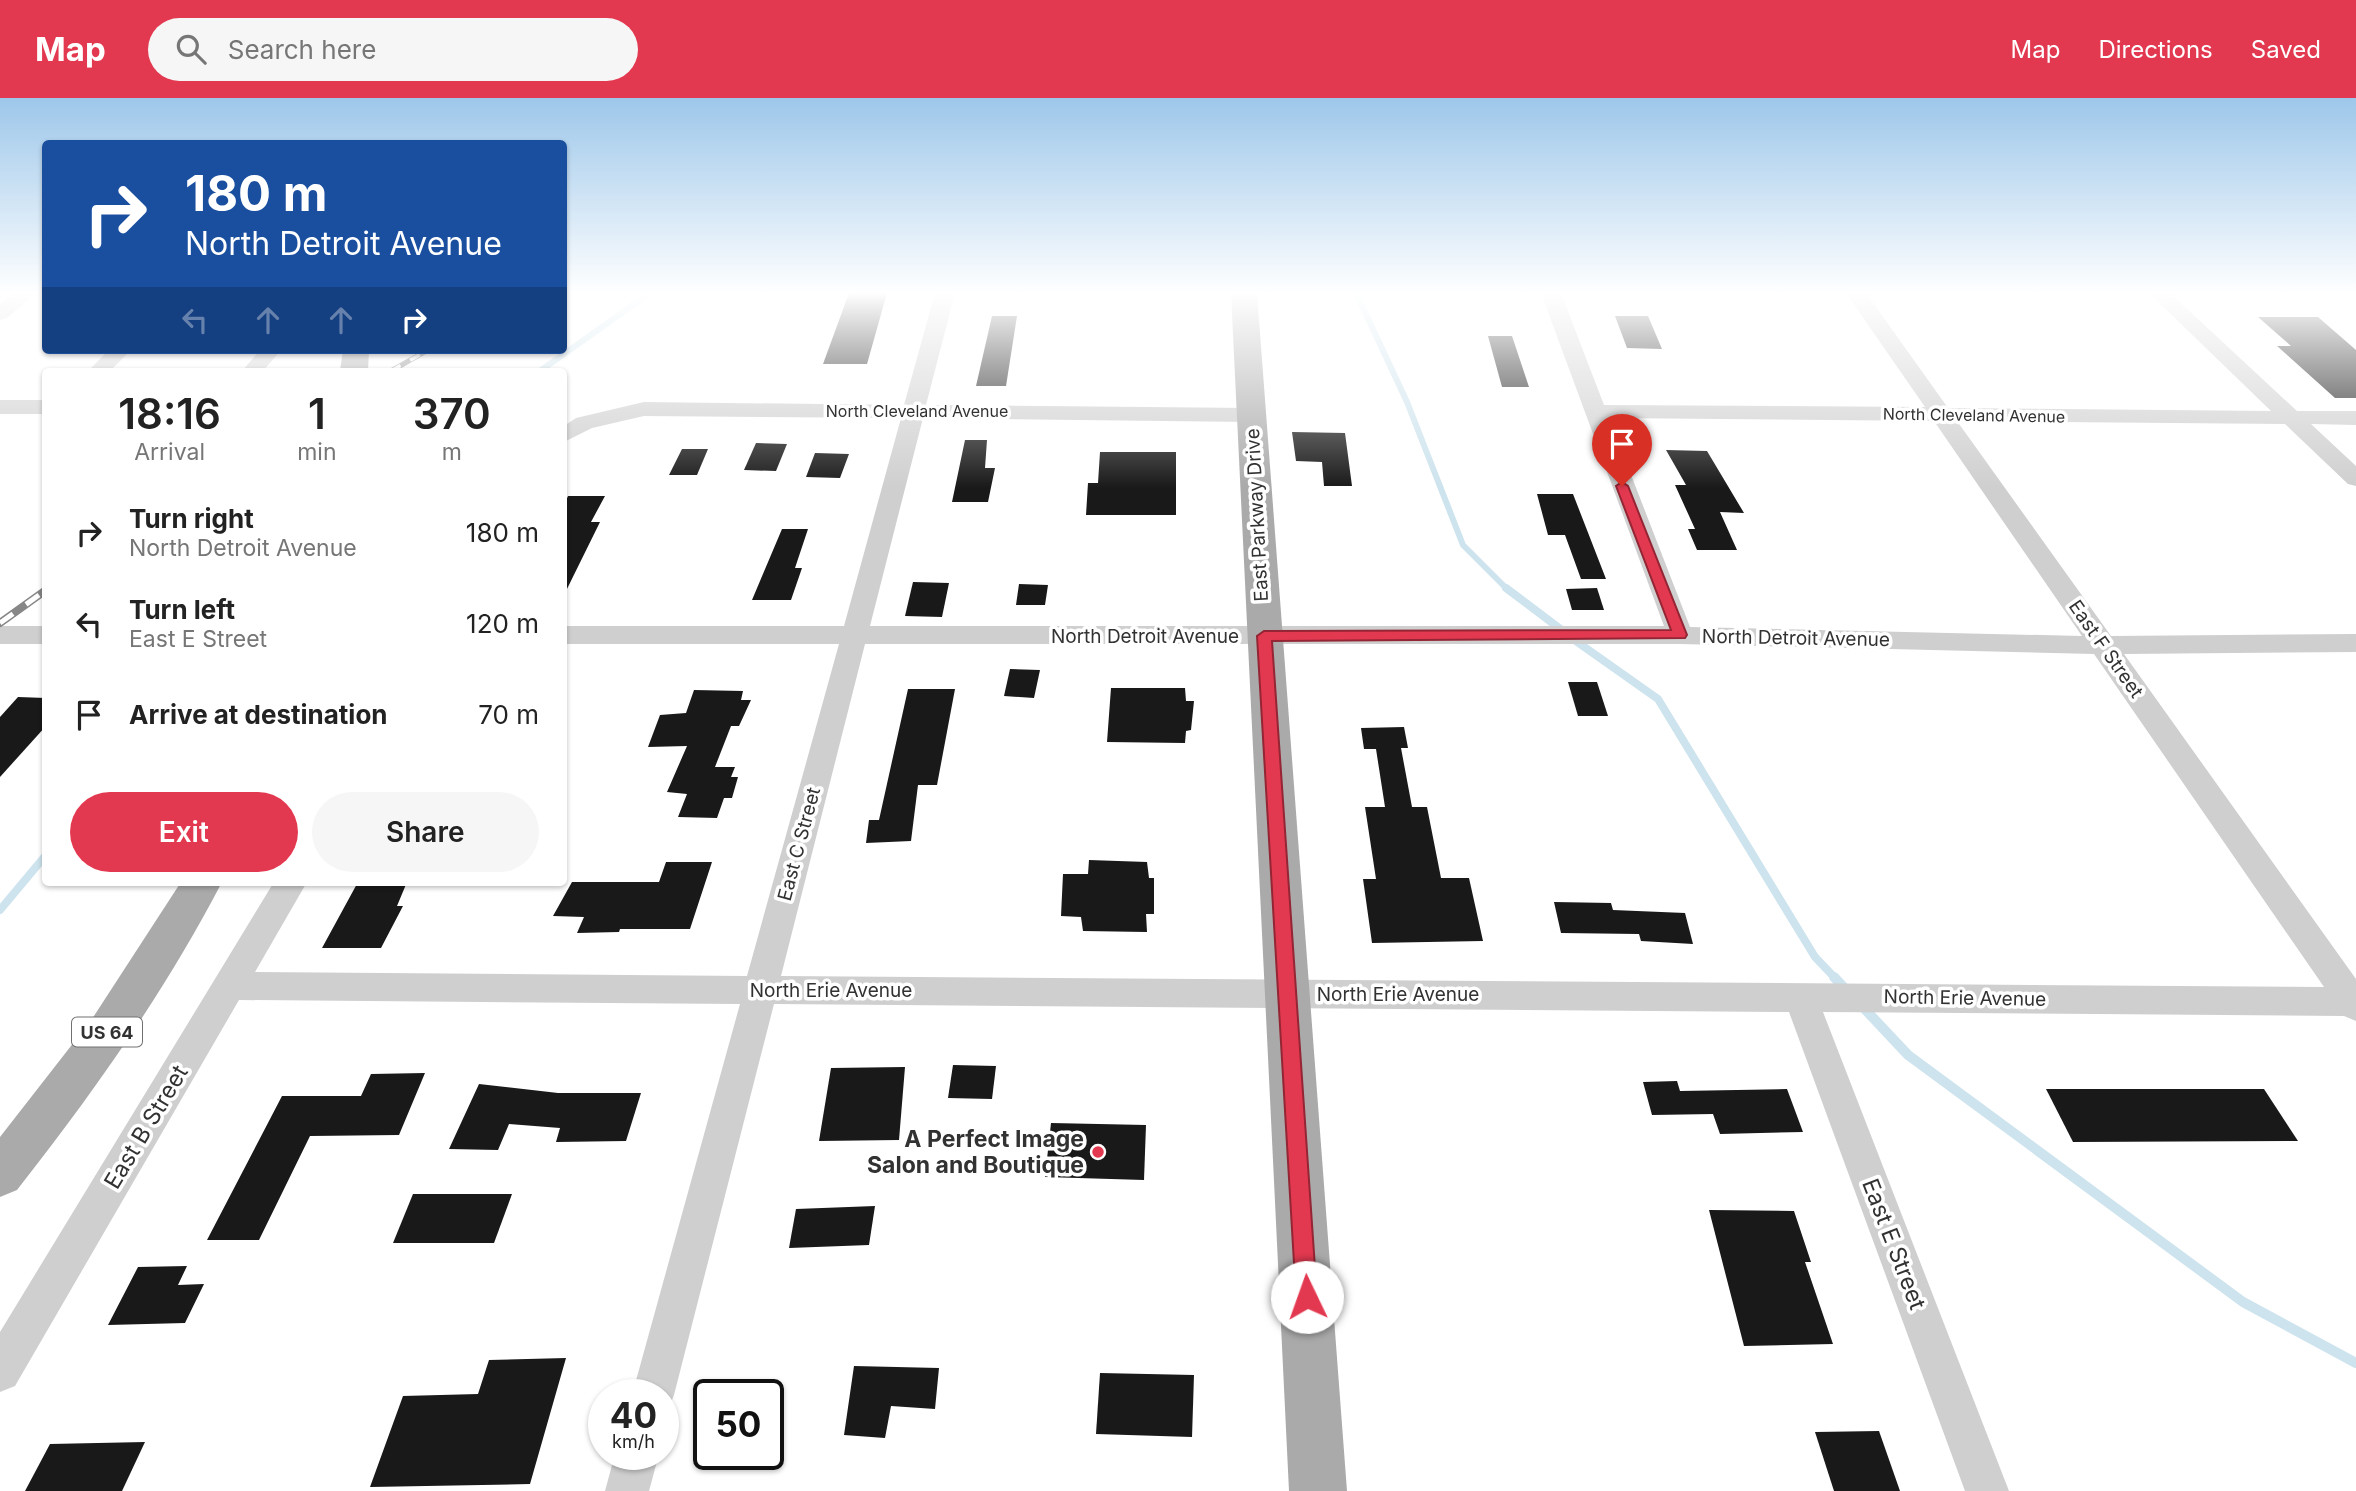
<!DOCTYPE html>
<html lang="en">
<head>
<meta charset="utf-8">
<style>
	body { margin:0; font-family:Inter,sans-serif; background:#f6f6f6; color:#222; height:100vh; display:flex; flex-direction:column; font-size:26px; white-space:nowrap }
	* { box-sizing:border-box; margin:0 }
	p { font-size:23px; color:#767676 }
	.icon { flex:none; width:38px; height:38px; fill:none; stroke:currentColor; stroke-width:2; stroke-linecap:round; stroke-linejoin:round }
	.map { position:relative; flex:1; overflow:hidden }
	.drawer { position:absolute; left:42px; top:270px; width:525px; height:518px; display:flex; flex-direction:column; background:#fff; border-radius:7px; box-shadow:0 2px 5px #0004 }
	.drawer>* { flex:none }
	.banner { position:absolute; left:42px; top:42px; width:525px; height:214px; border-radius:7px; box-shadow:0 2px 5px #0004; background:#1a4fa0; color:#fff; overflow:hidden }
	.speed { position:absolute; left:588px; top:1281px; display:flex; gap:14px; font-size:35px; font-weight:700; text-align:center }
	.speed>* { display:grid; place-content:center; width:91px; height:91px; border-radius:50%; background:#fff; box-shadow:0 2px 5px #0004; line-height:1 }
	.speed small { font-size:18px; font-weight:400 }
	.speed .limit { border:4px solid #111; border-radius:10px; background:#fff; color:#111 }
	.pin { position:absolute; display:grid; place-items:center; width:60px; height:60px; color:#fff; margin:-72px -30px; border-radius:50% 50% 50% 0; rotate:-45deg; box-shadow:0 0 7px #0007 }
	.pin .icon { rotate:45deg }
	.me { position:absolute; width:77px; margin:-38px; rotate:357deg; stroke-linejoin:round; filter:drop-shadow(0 0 5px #0008) }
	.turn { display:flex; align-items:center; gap:24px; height:147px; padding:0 28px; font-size:32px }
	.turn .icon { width:91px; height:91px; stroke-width:2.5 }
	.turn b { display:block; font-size:49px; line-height:60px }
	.lanes { display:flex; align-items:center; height:66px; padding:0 28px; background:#0003; justify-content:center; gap:35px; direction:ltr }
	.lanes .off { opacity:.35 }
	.eta { display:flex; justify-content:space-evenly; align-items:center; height:119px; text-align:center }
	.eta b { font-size:42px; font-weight:600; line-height:49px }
	.primary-button { display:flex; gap:14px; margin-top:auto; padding:14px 28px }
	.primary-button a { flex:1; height:80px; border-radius:42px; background:#e33950; color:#fff; font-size:28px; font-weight:600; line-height:80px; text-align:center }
	.primary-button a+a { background:#f6f6f6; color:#222 }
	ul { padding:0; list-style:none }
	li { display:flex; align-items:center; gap:21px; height:91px; padding:0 28px }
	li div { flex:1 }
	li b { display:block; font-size:26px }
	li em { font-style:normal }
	header { display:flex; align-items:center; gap:42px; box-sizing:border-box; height:98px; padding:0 35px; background:#e33950; color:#fff }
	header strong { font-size:33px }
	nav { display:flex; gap:38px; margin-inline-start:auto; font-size:24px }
	.search { width:490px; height:63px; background:#f6f6f6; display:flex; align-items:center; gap:18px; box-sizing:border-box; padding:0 24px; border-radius:38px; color:#767676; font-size:26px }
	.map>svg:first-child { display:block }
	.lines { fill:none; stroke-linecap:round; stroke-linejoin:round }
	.stream-far2 { stroke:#cde3ed; stroke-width:6 }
	.stream-far1 { stroke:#cde3ed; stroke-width:8 }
	.stream { stroke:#cde3ed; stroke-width:10 }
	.building { fill:#191919 }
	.minor { fill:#cfcfcf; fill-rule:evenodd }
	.major { fill:#aaa; fill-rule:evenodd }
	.rail-far1-casing { stroke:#878787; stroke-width:5 }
	.rail-casing { stroke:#878787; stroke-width:8 }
	.rail-far1 { stroke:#fff; stroke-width:3.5; stroke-dasharray:11; stroke-linecap:butt }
	.rail { stroke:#fff; stroke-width:5; stroke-dasharray:16; stroke-linecap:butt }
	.route { fill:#e33950; stroke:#942534; stroke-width:2 }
	.poi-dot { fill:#e33950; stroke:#fff; stroke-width:2.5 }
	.labels { text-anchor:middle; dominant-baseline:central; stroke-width:7; stroke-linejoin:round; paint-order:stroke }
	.far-street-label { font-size:16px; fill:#323232; stroke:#fff }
	.shield { fill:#fff; stroke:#707070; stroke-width:2 }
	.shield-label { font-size:18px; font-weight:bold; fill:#323232 }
	.street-label { font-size:19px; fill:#323232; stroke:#fff }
	.near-street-label { font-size:23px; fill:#323232; stroke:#fff }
	.near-poi-label { font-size:23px; font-weight:bold; fill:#323232; stroke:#fff; text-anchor:end }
</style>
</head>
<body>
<header>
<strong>Map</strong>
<div class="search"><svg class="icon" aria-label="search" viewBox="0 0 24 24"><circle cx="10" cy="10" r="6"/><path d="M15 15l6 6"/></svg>Search here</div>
<nav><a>Map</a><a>Directions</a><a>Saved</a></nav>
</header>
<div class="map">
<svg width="2356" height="1393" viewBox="0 0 2356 1393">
	<rect width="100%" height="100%" fill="#fff"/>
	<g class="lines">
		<g class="stream-far2">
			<path d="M 1356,195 L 1407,304 L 1463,447 L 1508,492"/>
			<path d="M 540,273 L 650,195"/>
		</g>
		<g class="stream-far1">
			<path d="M 1506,490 L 1563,533"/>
			<path d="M 1573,541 L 1658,601 L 1815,859 L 1836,881"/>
			<path d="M 0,812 L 46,757"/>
		</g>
		<g class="stream">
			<path d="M 1834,879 L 1847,893"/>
			<path d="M 1861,907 L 1908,957 L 2243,1204 L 2356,1265"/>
		</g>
	</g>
	<g class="building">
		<path d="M 849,195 L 887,195 L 867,266 L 823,266 Z"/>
		<path d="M 992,218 L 1017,218 L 1006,288 L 976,288 Z"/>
		<path d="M 1615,218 L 1648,218 L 1662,251 L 1627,250 Z"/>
		<path d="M 2258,219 L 2318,219 L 2356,252 L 2356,300 L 2335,300 L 2277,248 L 2291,248 Z"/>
		<path d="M 1488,238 L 1512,238 L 1529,289 L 1502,289 Z"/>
		<path d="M 1292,334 L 1345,335 L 1352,388 L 1324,388 L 1322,364 L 1296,363 Z"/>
		<path d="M 965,342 L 987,342 L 985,370 L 995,370 L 988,404 L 952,404 Z"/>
		<path d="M 756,345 L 787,346 L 776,373 L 744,372 Z"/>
		<path d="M 682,351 L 708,351 L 697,377 L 669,377 Z"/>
		<path d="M 1666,352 L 1707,353 L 1744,415 L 1720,414 L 1737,452 L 1697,452 L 1688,431 L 1695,431 L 1675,387 L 1686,387 Z"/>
		<path d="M 1100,354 L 1176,354 L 1176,417 L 1086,417 L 1088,385 L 1098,385 Z"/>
		<path d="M 815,355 L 849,356 L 840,380 L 806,379 Z"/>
		<path d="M 1537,396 L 1573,396 L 1606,481 L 1581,481 L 1565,437 L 1548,437 Z"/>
		<path d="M 568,398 L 605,398 L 591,424 L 600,424 L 564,497 L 564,407 Z"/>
		<path d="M 782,431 L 808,431 L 795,470 L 802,470 L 791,502 L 752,502 Z"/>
		<path d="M 913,484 L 949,485 L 942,519 L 905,518 Z"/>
		<path d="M 1019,486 L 1048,487 L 1045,507 L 1016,507 Z"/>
		<path d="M 1597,490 L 1604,512 L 1572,512 L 1566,491 Z"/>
		<path d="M 1010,571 L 1040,572 L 1034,600 L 1004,598 Z"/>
		<path d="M 1568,584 L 1597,584 L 1608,618 L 1578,618 Z"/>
		<path d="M 1111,590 L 1185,590 L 1186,603 L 1194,603 L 1191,632 L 1186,633 L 1185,645 L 1107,644 Z"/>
		<path d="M 908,591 L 955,591 L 937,687 L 918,687 L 911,743 L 866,745 L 869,722 L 879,722 Z"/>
		<path d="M 694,592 L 743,593 L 741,602 L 751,602 L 739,628 L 731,628 L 715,669 L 735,669 L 731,679 L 738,679 L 732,700 L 724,700 L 717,720 L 678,719 L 687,696 L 667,694 L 687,648 L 648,649 L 660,617 L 686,615 Z"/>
		<path d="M 18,599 L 46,600 L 46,628 L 0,679 L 0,619 Z"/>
		<path d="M 1404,629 L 1408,650 L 1401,650 L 1412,709 L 1427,709 L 1441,780 L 1469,780 L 1483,843 L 1372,845 L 1363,781 L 1376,781 L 1365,709 L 1385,709 L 1376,651 L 1364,651 L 1361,630 Z"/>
		<path d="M 1089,762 L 1147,764 L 1149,780 L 1154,780 L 1154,816 L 1146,816 L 1147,834 L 1083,833 L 1081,819 L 1061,818 L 1063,776 L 1088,776 Z"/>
		<path d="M 666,764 L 712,764 L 690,831 L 620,831 L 619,834 L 577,835 L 584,819 L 553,818 L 572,784 L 659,784 Z"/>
		<path d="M 358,784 L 407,784 L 397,808 L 403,808 L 381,850 L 322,850 Z"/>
		<path d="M 1554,804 L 1611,805 L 1613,812 L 1685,815 L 1693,846 L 1641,843 L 1639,836 L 1561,835 Z"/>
		<path d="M 953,967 L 996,968 L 992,1001 L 948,1000 Z"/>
		<path d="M 905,969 L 899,1042 L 819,1043 L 831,970 Z"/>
		<path d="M 425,975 L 399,1037 L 310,1038 L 259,1142 L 207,1142 L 282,998 L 361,998 L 371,976 Z"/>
		<path d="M 1677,983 L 1680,993 L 1787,991 L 1803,1034 L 1720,1036 L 1713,1016 L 1652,1017 L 1643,984 Z"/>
		<path d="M 479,986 L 558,995 L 641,995 L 626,1043 L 556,1044 L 560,1030 L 509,1026 L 498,1052 L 449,1051 Z"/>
		<path d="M 2046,991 L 2264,991 L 2298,1043 L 2073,1044 Z"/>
		<path d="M 1051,1025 L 1146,1027 L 1144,1082 L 1045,1079 Z"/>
		<path d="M 413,1096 L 512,1096 L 494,1145 L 393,1145 Z"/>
		<path d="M 875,1108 L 869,1147 L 789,1150 L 796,1111 Z"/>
		<path d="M 1709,1112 L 1794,1113 L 1811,1164 L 1805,1164 L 1833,1246 L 1744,1248 Z"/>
		<path d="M 187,1168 L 178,1187 L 204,1186 L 185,1225 L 108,1227 L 138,1169 Z"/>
		<path d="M 566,1260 L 530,1386 L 370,1389 L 403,1298 L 478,1296 L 489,1262 Z"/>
		<path d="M 854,1268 L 939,1270 L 935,1311 L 891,1308 L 885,1340 L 844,1337 Z"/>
		<path d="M 1100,1275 L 1194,1277 L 1192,1339 L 1096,1336 Z"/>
		<path d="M 1879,1333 L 1900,1393 L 1834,1393 L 1815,1334 Z"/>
		<path d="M 145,1344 L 122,1393 L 25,1393 L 50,1346 Z"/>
	</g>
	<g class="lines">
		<g class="minor">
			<path d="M 14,195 L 36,195 L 7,220 L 0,222 L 0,206 Z"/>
			<path d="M 935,195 L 955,195 L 926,307 L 1251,310 L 1262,317 L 1251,324 L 923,320 L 870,528 L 1664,528 L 1541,195 L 1561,195 L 1604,307 L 1925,309 L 1846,195 L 1866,195 L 1948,310 L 2271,313 L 2149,195 L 2170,195 L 2297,313 L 2356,313 L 2356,327 L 2311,326 L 2356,368 L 2356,388 L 2348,386 L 2285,326 L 1957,323 L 2111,538 L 2356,536 L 2356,554 L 2124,556 L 2356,881 L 2356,923 L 2344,918 L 1823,914 L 2009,1393 L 1965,1393 L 1789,914 L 774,906 L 674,1297 L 668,1312 L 663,1314 L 663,1297 L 632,1297 L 740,906 L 239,902 L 15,1288 L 0,1294 L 0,1234 L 274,784 L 307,784 L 255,874 L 747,878 L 839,546 L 564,546 L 564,528 L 844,528 L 901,320 L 644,318 L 592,330 L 564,344 L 564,328 L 576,320 L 644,304 L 904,307 ZM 1609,320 L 1934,323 L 2082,538 L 1690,529 ZM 865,546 L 1680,546 L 2094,556 L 2324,889 L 781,878 Z"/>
			<path d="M 109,252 L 131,252 L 110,273 L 88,273 Z"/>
			<path d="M 260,252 L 281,252 L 263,273 L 242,273 Z"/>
			<rect x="0" y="302" width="46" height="14"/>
			<rect x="0" y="528" width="46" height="18"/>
			<path d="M 615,1356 L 659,1356 L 649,1393 L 605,1393 Z"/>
		</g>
		<g class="major">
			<path d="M 1231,195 L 1257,195 L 1347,1393 L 1289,1393 Z"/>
			<path d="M 343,252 L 369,252 L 368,273 L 340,273 Z"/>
			<path d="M 181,784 L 222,784 C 165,894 93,995 17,1092 L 0,1099 L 0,1039 L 92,921 Z"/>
		</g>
		<defs>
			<path id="rail-far1" d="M 391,273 L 428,252"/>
			<path id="rail" d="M 0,525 L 46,492"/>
		</defs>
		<use href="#rail-far1" class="rail-far1-casing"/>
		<use href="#rail" class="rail-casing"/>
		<use href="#rail-far1" class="rail-far1"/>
		<use href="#rail" class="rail"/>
	</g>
	<linearGradient id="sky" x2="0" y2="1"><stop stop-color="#9dc7ea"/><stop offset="0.5" stop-color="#fff"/><stop offset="1" stop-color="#fff" stop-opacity="0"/></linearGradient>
	<rect width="2356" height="390" fill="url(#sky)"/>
	<path class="route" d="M 1622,384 L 1628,388 L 1687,537 L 1685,540 L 1272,543 L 1317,1199 L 1314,1207 L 1307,1210 L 1299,1207 L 1296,1199 L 1257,538 L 1264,533 L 1671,532 L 1616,388 Z"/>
	<circle class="poi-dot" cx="1098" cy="1054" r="7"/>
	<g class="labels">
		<g class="far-street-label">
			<text x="917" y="313">North Cleveland Avenue</text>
			<text transform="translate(1974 317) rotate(1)">North Cleveland Avenue</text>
		</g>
		<rect class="shield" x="72" y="919.5" width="70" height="29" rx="5"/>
		<g class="shield-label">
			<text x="107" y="934">US 64</text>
		</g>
		<g class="street-label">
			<text transform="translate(1257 417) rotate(-93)">East Parkway Drive</text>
			<text x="1145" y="538">North Detroit Avenue</text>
			<text transform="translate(1796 540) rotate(1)">North Detroit Avenue</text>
			<text transform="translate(2106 551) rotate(55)">East F Street</text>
			<text transform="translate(799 746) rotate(-75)">East C Street</text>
			<text x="831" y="892">North Erie Avenue</text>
			<text x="1398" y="896">North Erie Avenue</text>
			<text transform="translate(1965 900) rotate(1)">North Erie Avenue</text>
		</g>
		<g class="near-street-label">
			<text transform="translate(146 1029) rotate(-59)">East B Street</text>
			<text transform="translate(1894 1146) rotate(69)">East E Street</text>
		</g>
		<g class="near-poi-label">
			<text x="1084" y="1041">A Perfect Image<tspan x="1084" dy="26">Salon and Boutique</tspan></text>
		</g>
	</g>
</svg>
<div class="speed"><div>40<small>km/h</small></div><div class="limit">50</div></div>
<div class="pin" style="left:1622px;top:388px;background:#d93025"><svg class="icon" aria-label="arrive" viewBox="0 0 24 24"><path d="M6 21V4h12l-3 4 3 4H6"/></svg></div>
<svg class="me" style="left:1307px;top:1199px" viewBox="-20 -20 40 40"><circle r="19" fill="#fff"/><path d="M0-13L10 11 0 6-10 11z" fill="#e33950"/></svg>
<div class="banner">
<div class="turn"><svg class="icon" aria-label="right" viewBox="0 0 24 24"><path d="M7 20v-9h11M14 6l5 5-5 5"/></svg><div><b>180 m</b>North Detroit Avenue</div></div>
<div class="lanes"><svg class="icon off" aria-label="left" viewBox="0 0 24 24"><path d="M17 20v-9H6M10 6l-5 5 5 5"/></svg><svg class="icon off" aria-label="ahead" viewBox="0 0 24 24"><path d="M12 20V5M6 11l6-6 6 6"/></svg><svg class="icon off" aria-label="ahead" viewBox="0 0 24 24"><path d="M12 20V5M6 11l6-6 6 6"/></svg><svg class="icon" aria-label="right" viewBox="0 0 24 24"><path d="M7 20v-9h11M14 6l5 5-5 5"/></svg></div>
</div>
<section class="drawer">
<div class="eta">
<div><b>18:16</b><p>Arrival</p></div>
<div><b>1</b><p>min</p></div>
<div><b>370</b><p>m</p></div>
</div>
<ul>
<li><svg class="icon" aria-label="right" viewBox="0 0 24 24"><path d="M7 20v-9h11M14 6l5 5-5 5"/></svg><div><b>Turn right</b><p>North Detroit Avenue</p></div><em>180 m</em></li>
<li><svg class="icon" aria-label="left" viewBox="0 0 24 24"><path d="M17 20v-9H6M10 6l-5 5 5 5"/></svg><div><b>Turn left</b><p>East E Street</p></div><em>120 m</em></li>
<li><svg class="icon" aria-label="arrive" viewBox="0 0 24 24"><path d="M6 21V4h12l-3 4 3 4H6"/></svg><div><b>Arrive at destination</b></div><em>70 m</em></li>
</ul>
<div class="primary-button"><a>Exit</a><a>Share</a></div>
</section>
</div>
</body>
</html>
